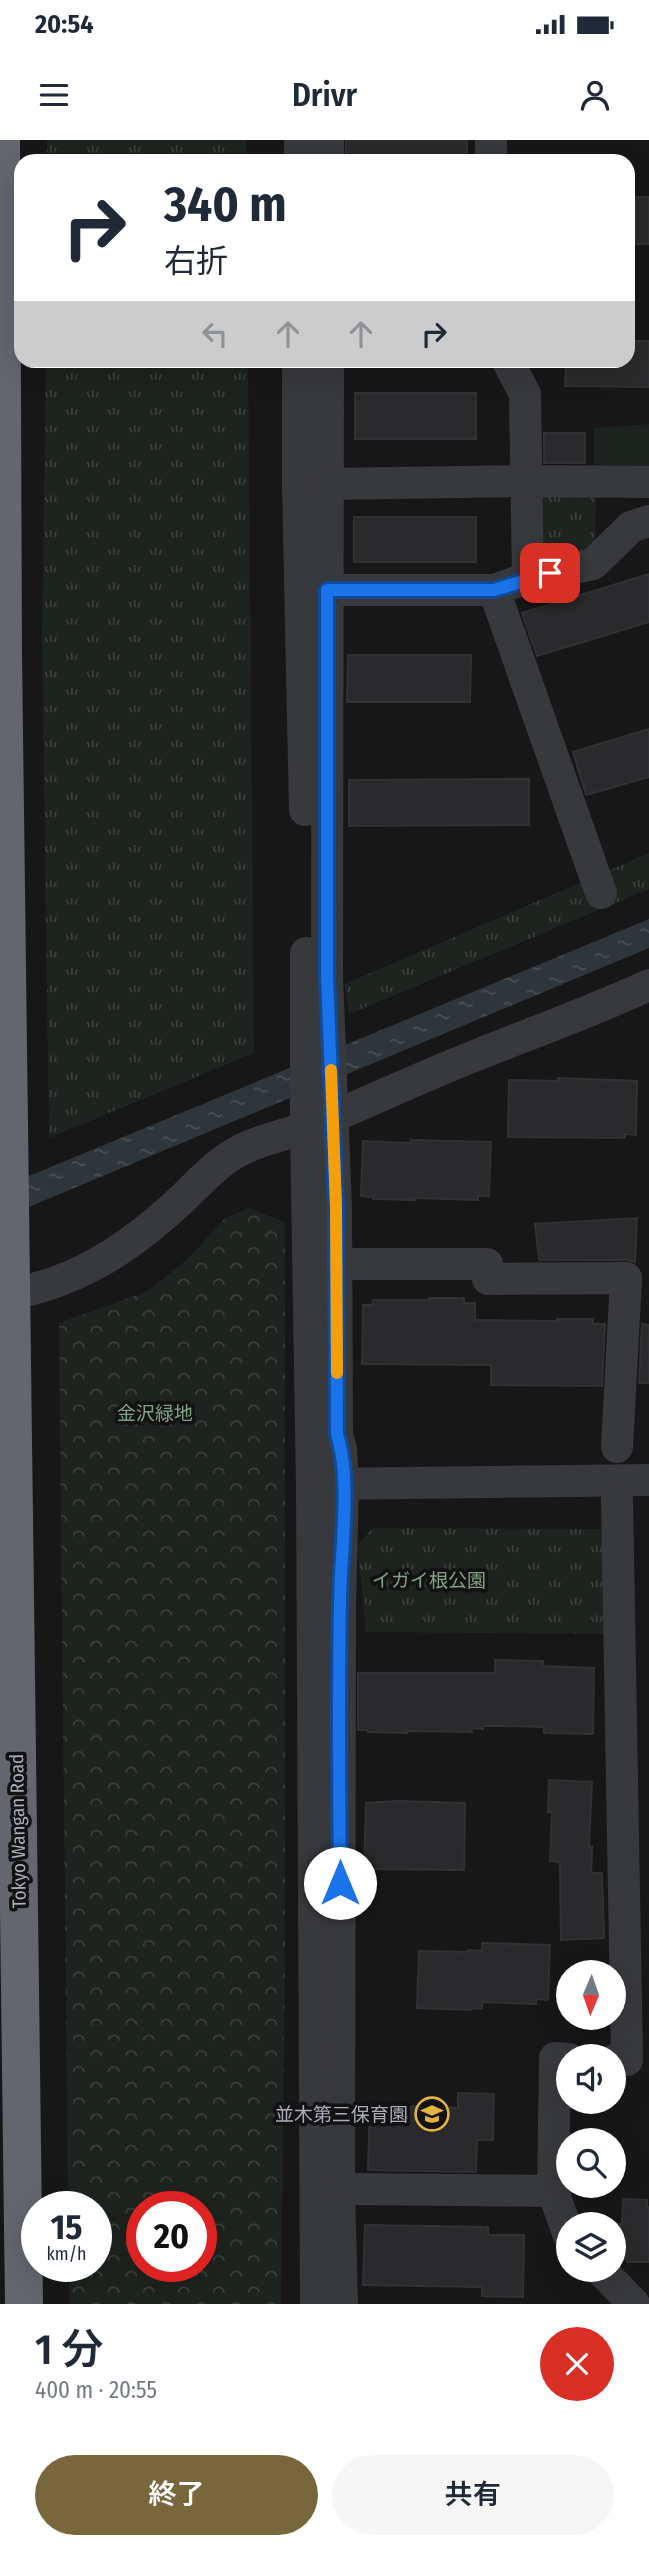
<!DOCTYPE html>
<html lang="ja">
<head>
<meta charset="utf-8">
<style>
	body { margin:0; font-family:"Fira Sans Condensed","Noto Sans JP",sans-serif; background:#f6f6f7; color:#1f2937; height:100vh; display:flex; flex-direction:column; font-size:26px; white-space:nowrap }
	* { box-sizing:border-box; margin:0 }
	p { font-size:23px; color:#747a83 }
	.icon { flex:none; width:38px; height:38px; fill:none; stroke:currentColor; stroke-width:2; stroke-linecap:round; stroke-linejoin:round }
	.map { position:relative; height:2164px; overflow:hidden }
	.sheet { display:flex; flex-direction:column; background:#fff; flex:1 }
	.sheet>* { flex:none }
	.guide { position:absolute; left:14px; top:14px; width:621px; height:214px; border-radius:21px; box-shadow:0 7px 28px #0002; background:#fff; color:#1f2937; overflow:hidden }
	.needle { width:46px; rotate:182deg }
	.fabs { position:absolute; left:556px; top:1820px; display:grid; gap:14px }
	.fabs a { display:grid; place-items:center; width:70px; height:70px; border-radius:50%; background:#fff; box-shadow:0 7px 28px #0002; font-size:35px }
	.speed { position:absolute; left:21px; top:2051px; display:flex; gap:14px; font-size:35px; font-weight:700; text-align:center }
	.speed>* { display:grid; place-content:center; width:91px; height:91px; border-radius:50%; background:#fff; box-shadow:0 7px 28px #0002; line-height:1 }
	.speed small { font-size:18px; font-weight:400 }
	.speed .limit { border:10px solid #d22; background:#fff; color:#111 }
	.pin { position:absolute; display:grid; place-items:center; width:60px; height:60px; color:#fff; margin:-30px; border-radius:14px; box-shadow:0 4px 10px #0006 }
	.me { position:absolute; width:77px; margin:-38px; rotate:0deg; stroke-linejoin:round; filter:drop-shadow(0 0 5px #0008) }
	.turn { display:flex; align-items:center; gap:24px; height:147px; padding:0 35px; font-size:32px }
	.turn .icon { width:91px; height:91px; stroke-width:2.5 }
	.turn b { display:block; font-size:49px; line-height:60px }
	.lanes { display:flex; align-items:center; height:66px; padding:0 35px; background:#0003; justify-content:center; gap:35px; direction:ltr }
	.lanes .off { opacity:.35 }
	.round { display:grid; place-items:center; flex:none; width:74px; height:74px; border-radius:37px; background:#f6f6f7 }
	.headline { display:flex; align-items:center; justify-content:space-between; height:119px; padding:0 35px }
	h1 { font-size:42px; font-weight:600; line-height:52px }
	.button { display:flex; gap:14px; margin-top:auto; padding:14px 35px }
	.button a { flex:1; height:80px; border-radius:42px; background:#78673c; color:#fff; font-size:28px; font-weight:600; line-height:80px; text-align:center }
	.button a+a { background:#f6f6f7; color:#1f2937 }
	.status { display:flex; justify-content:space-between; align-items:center; height:49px; padding:0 35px; background:#fff; direction:ltr }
	.status svg { height:19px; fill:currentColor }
	header { display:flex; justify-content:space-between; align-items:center; height:91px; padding:0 35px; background:#fff; font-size:32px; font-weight:600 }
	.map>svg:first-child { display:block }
	.grass { fill:url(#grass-tufts) }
	.forest { fill:url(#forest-crowns); fill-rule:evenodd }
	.pitch { fill:#1d231e }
	.water { fill:url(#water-ripples) }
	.building { fill:#2a2a2c; stroke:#313134; stroke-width:2 }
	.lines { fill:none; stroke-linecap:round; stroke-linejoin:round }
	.minor { stroke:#38393d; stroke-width:32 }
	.highway { stroke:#64666e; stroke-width:38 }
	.route-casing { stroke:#114b97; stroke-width:18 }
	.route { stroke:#1a73e8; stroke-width:12 }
	.slow { stroke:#f59e0b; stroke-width:12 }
	.labels { text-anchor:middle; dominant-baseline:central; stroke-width:7; stroke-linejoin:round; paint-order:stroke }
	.park-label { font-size:19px; fill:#82a185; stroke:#121213 }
	.street-label { font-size:19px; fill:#aaadb7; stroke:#121213 }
	.poi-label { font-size:19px; fill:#aaadb7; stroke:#121213; text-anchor:end }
</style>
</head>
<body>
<div class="status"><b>20:54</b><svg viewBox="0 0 49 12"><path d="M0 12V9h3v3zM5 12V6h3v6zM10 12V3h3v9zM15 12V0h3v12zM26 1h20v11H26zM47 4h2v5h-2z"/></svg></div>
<header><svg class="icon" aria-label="menu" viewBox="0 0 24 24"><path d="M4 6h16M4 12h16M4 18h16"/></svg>Drivr<svg class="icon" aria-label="person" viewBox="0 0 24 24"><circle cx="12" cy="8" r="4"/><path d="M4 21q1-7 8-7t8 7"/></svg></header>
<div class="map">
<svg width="649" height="2164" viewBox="0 0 649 2164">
	<defs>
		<pattern id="grass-tufts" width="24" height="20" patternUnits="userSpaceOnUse" patternTransform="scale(1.75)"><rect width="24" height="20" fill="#1d231e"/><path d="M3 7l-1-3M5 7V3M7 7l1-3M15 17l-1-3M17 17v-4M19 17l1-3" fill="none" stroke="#3b403c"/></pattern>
		<pattern id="forest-crowns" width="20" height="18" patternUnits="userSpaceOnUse" patternTransform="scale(1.75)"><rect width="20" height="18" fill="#1d231e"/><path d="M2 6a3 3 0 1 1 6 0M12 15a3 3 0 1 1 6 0" fill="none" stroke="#3b403c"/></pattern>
		<pattern id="water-ripples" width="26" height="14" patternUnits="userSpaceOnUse" patternTransform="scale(1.75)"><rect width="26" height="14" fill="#2e353b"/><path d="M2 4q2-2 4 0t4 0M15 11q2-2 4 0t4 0" fill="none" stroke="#4a5055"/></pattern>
	</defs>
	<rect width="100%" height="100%" fill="#171718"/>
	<g class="grass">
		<path d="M 47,0 L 246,0 L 247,21 L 47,21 Z"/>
		<path d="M 46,221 L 248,221 L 254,913 L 49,998 L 42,494 Z"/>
		<path d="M 541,353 L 596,354 L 595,409 L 542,426 Z"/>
		<path d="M 649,713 L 649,749 L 349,874 L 345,844 Z"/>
		<path d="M 373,1388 L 605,1389 L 609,1494 L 366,1492 L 357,1405 Z"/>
	</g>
	<path class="forest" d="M 247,1068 L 285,1082 L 285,1809 L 281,2164 L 69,2164 L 69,2126 L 96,2126 L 96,2067 L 68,2067 L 59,1183 L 148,1151 L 190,1117 L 223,1080 ZM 142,2067 L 201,2067 L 201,2126 L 142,2126 Z"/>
	<path class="pitch" d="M 649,284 L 649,330 L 594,330 L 594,288 Z"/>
	<path class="water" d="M 649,779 L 649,808 L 0,1079 L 0,1048 Z"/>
	<g class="building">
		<rect x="346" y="0" width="121" height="21"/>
		<rect x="628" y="57" width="21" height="47"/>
		<path d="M 628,201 L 649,201 L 649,247 L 565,246 L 566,220 L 628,220 Z"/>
		<rect x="355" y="253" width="121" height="46"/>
		<rect x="544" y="293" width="41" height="30"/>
		<rect x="354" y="377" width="122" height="45"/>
		<path d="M 649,434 L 649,482 L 537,516 L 522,473 Z"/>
		<path d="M 348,515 L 471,515 L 470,562 L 347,562 Z"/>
		<path d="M 649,589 L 649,637 L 586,655 L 573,612 Z"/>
		<path d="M 529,639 L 529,685 L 349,686 L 349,640 Z"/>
		<path d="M 558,938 L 637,941 L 636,995 L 625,994 L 625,998 L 508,997 L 509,940 L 558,941 Z"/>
		<path d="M 411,1000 L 491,1002 L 489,1056 L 478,1056 L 478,1060 L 415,1058 L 415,1060 L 373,1059 L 373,1057 L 361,1056 L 363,1001 L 411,1003 Z"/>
		<path d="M 637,1078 L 635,1122 L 626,1120 L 539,1120 L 535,1084 Z"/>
		<path d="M 429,1158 L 464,1158 L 464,1163 L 475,1163 L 475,1180 L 557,1181 L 557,1179 L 593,1179 L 593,1184 L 605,1184 L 602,1246 L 491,1245 L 491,1225 L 362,1224 L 363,1165 L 372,1165 L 373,1160 L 429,1160 Z"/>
		<path d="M 642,1184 L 649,1185 L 649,1243 L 639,1243 Z"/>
		<path d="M 495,1520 L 543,1521 L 543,1526 L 594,1528 L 593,1594 L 544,1593 L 544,1587 L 505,1586 L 483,1586 L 483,1589 L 471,1588 L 472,1592 L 407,1591 L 407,1593 L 368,1592 L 368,1590 L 358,1590 L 358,1533 L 495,1533 Z"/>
		<path d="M 549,1640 L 592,1642 L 589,1707 L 592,1707 L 591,1733 L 602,1733 L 604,1798 L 561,1800 L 560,1722 L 550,1721 L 552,1672 L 548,1672 Z"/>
		<path d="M 398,1661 L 465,1663 L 464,1730 L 364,1729 L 366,1663 Z"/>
		<path d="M 482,1803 L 550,1805 L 548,1860 L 536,1859 L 536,1864 L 482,1862 L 482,1869 L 471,1868 L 471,1870 L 417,1868 L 419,1811 L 468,1812 L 468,1810 L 482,1811 Z"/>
		<path d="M 458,1953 L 494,1954 L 493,2000 L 477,2000 L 476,2032 L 368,2030 L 370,1965 L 458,1968 Z"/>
		<path d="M 623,2059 L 647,2060 L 647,2067 L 649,2067 L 649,2122 L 627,2122 L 627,2119 L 617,2119 L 618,2084 L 622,2084 Z"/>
		<path d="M 365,2085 L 488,2087 L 488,2095 L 524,2095 L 523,2157 L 482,2156 L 482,2147 L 363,2145 Z"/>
	</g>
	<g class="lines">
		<g class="minor">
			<path d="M 328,0 L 328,21"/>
			<path d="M 300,21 L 300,0"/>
			<path d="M 491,21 L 491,0"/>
			<path d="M 298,220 L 298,345 L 305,670"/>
			<path d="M 328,220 L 327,835 L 336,1067 L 337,1295 L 341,1309 L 343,1344 L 340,1464 L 339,2051 L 342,2164"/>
			<path d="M 507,220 L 525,254 L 528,438"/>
			<path d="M 328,344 L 527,341 L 649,342"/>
			<path d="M 327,450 L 494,450 L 528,438 L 593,424 L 631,387 L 649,381"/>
			<path d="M 494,450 L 601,753"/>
			<path d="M 306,813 L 306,989 L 312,1345 L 316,2164"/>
			<path d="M 336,1124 L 487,1124 L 488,1139 L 626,1138 L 617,1307"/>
			<path d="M 0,1156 C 73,1145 126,1111 180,1061 C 199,1043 217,1022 241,1010 C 264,998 292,994 316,984 C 368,962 419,938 472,917 C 531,893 591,872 649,845"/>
			<path d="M 324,1344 L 649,1340"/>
			<path d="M 569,1919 L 555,1918 L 553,2051 L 569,2096"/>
			<path d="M 614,1920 L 627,1920 L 617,1360"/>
			<path d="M 348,2049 L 553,2051"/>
			<path d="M 601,2130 L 634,2164"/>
		</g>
		<path class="highway" d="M 1,0 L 3,514 L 24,2164"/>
	</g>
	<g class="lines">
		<defs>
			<path id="route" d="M 340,1743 C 339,1651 338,1558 340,1465 C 340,1414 352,1342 337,1294 L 336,1067 L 327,835 L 327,450 L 494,450 L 550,433"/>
		</defs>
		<use href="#route" class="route-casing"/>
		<use href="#route" class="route"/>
		<path class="slow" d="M 331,930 L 336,1067 L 337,1233"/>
	</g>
	<defs>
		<symbol id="school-ring" viewBox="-11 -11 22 22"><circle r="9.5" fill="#121213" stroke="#e5b342" stroke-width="1.5"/><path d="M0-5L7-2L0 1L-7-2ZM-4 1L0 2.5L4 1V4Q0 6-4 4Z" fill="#e5b342"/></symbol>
	</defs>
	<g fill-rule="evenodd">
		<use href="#school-ring" x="413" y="1955" width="38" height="38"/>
	</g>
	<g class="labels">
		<g class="park-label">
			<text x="155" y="1273">金沢緑地</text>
			<text x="429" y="1440">イガイ根公園</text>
		</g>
		<g class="street-label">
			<text transform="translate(18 1691) rotate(-91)">Tokyo Wangan Road</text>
		</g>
		<g class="poi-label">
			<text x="408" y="1974">並木第三保育園</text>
		</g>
	</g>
</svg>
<div class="fabs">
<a><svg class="needle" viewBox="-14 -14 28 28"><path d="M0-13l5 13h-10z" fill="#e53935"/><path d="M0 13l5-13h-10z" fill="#747a83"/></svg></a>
<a><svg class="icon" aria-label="sound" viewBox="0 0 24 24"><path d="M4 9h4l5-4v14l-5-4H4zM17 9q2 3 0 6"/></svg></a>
<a><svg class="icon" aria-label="search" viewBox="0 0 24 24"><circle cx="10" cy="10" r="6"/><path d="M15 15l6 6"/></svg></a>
<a><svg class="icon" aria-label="layers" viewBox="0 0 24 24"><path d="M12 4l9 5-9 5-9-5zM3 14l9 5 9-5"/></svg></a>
</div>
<div class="speed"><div>15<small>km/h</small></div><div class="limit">20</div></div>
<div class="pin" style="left:550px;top:433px;background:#d93025"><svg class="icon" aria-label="arrive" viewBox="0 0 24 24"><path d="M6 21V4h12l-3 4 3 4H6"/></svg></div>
<svg class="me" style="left:340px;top:1743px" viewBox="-20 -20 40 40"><circle r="19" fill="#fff"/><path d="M0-13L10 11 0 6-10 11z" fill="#1a73e8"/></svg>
<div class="guide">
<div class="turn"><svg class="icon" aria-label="right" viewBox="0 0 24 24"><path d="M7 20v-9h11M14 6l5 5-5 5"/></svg><div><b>340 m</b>右折</div></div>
<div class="lanes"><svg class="icon off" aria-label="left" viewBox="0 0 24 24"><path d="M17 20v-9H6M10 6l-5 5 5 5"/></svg><svg class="icon off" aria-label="ahead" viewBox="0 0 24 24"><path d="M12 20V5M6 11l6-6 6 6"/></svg><svg class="icon off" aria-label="ahead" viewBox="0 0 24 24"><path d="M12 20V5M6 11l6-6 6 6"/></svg><svg class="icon" aria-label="right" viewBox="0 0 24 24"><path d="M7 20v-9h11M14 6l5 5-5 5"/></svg></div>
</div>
</div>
<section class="sheet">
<div class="headline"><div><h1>1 分</h1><p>400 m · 20:55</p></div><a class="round" style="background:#d93025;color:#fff"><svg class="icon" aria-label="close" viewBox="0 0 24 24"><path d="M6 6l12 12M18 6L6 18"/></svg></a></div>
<div class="button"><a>終了</a><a>共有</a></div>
</section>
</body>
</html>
